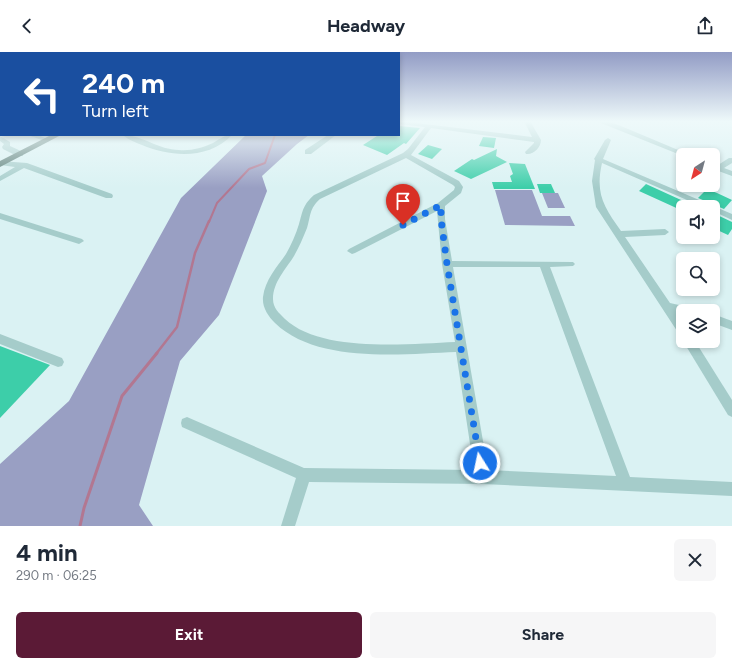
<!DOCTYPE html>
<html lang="en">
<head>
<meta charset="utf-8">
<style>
	body { margin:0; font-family:Figtree,sans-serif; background:#f6f6f7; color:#1f2937; height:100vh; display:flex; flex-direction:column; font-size:15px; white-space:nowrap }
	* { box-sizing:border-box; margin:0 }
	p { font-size:13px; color:#747a83 }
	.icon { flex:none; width:22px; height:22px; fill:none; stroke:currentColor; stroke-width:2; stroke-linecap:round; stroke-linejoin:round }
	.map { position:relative; height:474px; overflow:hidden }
	.side { display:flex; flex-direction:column; background:#fff; flex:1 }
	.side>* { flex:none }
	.top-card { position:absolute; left:0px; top:0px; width:400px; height:84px; box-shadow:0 2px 6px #0003; background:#1a4fa0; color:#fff; overflow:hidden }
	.needle { width:26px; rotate:216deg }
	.controls { position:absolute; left:676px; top:96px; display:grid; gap:8px }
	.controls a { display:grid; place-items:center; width:44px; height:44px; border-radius:6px; background:#fff; box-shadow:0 2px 6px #0003; font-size:20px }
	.pin { position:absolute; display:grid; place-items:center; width:34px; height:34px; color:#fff; margin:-41px -17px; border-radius:50% 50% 50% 0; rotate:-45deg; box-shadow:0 0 4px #0007 }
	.pin .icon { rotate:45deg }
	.me { position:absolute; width:44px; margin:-22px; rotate:350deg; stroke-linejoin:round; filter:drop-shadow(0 0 3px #0008) }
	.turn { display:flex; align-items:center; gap:14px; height:84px; padding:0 16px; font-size:18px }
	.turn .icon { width:52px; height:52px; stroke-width:2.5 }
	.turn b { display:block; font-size:28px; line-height:34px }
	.round { display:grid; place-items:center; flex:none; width:42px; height:42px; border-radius:6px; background:#f6f6f7 }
	.summary { display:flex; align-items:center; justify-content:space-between; height:68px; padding:0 16px }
	h1 { font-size:24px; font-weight:700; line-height:30px }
	.action { display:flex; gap:8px; margin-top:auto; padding:8px 16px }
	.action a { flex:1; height:46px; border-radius:6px; background:#5b1a36; color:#fff; font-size:16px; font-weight:700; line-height:46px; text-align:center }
	.action a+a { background:#f6f6f7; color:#1f2937 }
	header { display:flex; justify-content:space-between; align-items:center; height:52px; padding:0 16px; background:#fff; font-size:18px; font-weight:700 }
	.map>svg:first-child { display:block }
	.green { fill:#999fc3 }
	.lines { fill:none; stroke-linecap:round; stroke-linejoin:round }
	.stream-far2 { stroke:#b27791; stroke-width:2 }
	.stream-far1 { stroke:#b27791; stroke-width:2.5 }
	.stream { stroke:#b27791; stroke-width:3 }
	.building { fill:#3dcea9 }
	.minor { fill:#a5ccca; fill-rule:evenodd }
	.major { fill:#577a74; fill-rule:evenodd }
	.route { stroke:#1a73e8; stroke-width:7; stroke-dasharray:0 12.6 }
</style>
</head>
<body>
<header><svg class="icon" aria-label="back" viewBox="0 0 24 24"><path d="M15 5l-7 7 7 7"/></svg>Headway<svg class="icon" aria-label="share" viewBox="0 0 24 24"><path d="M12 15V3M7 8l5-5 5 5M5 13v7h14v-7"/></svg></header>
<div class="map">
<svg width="732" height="474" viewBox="0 0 732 474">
	<rect width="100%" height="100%" fill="#daf2f3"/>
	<g class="green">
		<path d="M 246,83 L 309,83 L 297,92 L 262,124 L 267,139 L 219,263 L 180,309 L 139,453 L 153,474 L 0,474 L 0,412 L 69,349 L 181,146 Z"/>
		<path d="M 495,138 L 532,138 L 542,164 L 570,164 L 575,174 L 505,173 Z"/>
		<path d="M 542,141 L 558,141 L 565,156 L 548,156 Z"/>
	</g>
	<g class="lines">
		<path class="stream-far2" d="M 209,170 L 217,151 L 249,117 L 265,111 L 275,83"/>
		<path class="stream-far1" d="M 156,302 L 177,275 L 195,201 L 209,169"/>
		<path class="stream" d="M 80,474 L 84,456 L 122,344 L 157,301"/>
	</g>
	<g class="building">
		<path d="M 399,74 L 420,76 L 406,92 L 404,91 L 387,103 L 363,93 L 377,84 L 399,83 Z"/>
		<path d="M 483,85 L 496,86 L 494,96 L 479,94 Z"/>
		<path d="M 428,93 L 442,97 L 432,107 L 418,102 Z"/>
		<path d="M 497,97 L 496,104 L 507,110 L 471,127 L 454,119 L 472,107 L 474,108 Z"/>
		<path d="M 509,111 L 525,112 L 535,137 L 494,137 L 492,130 L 512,130 L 510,124 L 513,122 Z"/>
		<path d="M 537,132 L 551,132 L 555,141 L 540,141 Z"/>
		<path d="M 646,132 L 692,153 L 699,155 L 683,155 L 683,159 L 639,139 Z"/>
		<path d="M 707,137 L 717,141 L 732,148 L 724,157 L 698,146 Z"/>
		<path d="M 713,161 L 732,170 L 732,177 L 728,183 L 713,176 Z"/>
		<path d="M 0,294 L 50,313 L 0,366 Z"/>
	</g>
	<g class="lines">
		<g class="minor">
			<rect x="0" y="69" width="1" height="4"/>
			<path d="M 399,69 L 532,85 L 524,69 L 530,69 L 541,88 C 541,95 534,103 526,102 L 525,100 L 534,91 L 534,90 L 431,76 L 411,103 L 459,129 L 463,135 L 461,141 L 445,154 L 445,167 L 452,209 L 573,210 L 575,212 L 573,214 L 550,215 L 630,425 L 732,430 L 732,444 L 482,432 L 309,430 L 295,474 L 281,474 L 296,426 L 182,375 L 181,371 L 182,367 L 187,365 L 304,416 L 474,418 L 456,300 C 403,302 317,312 275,271 C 268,264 262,255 263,245 C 265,228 277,215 286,202 C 291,193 296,182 299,172 C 303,158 303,153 314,143 L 403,101 L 408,97 L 425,75 L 399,72 ZM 406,106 L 453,133 L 455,135 L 454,138 L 438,151 L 349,197 L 347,199 L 352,202 L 355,201 L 437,159 L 442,212 L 455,290 C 408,292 321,301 285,267 C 279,261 273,256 273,247 C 273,230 286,217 294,204 C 299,195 303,186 307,176 C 311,163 309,157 320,147 ZM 453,215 L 540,215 L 616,424 L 488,418 Z"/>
			<path d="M 596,69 L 607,69 L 621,74 L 690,103 L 683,103 L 683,104 Z"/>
			<path d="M 28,83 L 38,83 L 50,88 L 47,90 Z"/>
			<path d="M 123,83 C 142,83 159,98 179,98 C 191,99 202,96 213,91 C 220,87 224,83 232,83 C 208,108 171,105 142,93 C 135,90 128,88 123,83 Z"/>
			<path d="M 328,83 L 336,83 L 311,102 L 305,102 L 305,98 Z"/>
			<path d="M 0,84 L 10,90 L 10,94 L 23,100 L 23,104 L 17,104 L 3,97 L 2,95 L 4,92 L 0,89 Z"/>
			<path d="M 608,86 L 611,88 L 603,107 L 732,162 L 732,168 L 713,159 L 713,155 L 703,155 L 602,111 C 595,142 604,155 621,179 L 665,177 L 669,180 L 665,183 L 625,185 L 670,251 L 692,256 L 693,259 L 683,259 L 683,262 L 677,261 L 683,270 L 683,284 L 679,282 L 596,155 L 592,129 L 595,108 L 594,107 L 605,88 Z"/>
			<path d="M 729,106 L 732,106 L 732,111 L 724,116 L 732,119 L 732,124 L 713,117 L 713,112 L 718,113 Z"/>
			<path d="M 0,109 L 27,111 L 112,142 L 113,144 L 112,146 L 106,146 L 24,116 L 0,129 L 0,124 L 15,115 L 0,113 Z"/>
			<path d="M 0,161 L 82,187 L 84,189 L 79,192 L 0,167 Z"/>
			<path d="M 713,262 L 732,269 L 732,278 L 713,271 Z"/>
			<path d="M 0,282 L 62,306 L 64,310 L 62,314 L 58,315 L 0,292 Z"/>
			<path d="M 683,289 L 695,289 L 732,348 L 732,365 L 728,363 Z"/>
		</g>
		<path class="major" d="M 51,83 L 61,83 L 0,115 L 0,109 Z"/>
	</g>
	<linearGradient id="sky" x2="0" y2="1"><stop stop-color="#929cc5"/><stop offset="0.51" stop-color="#eef9fa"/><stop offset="1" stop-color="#eef9fa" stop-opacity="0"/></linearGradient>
	<rect width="732" height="136" fill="url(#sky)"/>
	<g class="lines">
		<path class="route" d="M 403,173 L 441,153 L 441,167 L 447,212 L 480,411"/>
	</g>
</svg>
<div class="controls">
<a><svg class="needle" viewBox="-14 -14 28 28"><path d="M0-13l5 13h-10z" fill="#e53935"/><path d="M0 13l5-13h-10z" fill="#747a83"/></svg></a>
<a><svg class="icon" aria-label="sound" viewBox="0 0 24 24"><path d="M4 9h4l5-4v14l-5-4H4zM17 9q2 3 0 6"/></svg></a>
<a><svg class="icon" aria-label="search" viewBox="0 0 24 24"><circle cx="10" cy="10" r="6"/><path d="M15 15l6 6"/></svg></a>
<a><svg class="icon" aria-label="layers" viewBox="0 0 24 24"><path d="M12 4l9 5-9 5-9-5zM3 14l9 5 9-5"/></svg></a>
</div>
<div class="pin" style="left:403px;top:173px;background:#d93025"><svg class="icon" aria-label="arrive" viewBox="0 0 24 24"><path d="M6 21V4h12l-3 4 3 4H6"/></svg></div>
<svg class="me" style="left:480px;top:411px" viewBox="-20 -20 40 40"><circle r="17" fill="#1a73e8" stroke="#fff" stroke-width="3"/><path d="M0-11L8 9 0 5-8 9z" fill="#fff"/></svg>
<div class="top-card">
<div class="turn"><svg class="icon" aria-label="left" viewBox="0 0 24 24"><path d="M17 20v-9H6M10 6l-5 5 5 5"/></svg><div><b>240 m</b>Turn left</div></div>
</div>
</div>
<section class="side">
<div class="summary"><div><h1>4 min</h1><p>290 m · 06:25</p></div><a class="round"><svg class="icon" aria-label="close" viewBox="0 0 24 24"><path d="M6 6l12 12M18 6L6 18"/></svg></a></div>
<div class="action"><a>Exit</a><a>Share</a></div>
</section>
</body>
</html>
